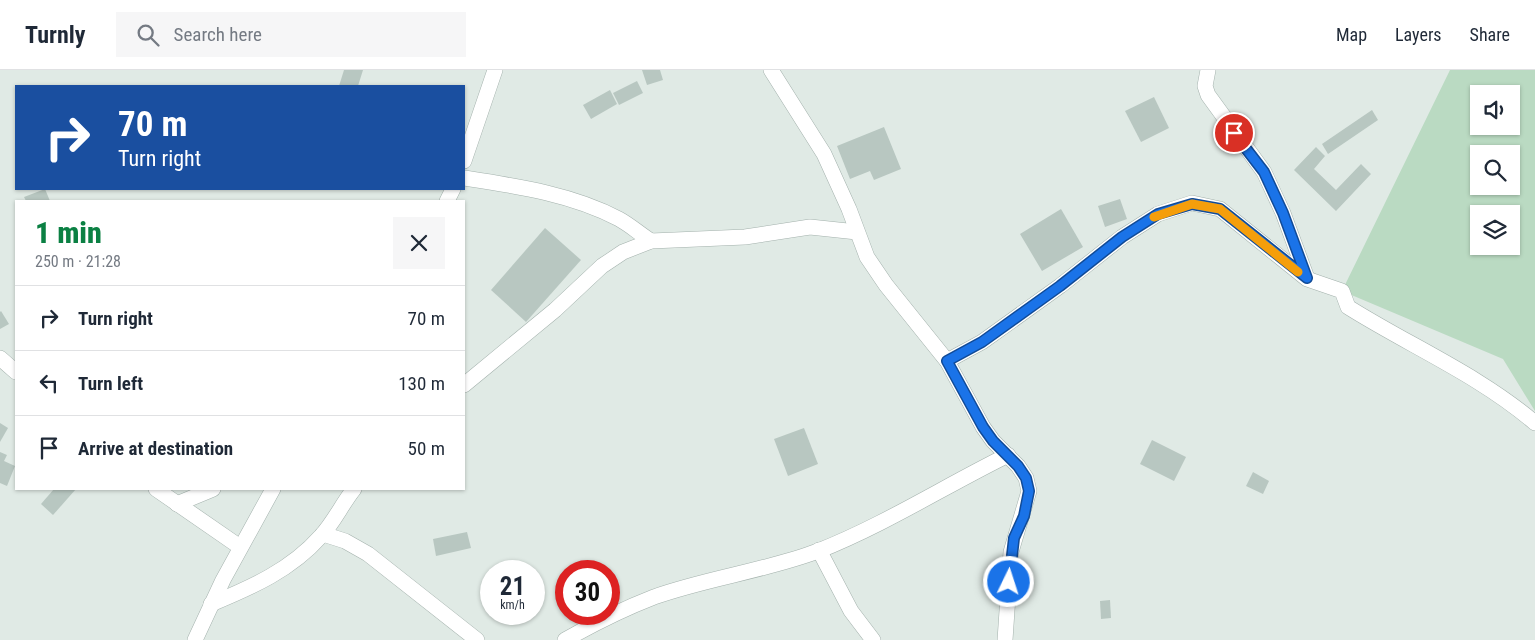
<!DOCTYPE html>
<html lang="en">
<head>
<meta charset="utf-8">
<style>
	body { margin:0; font-family:"Roboto Condensed",sans-serif; background:#f6f6f7; color:#1f2937; height:100vh; display:flex; flex-direction:column; font-size:19px; white-space:nowrap }
	* { box-sizing:border-box; margin:0 }
	p { font-size:16px; color:#747a83 }
	.icon { flex:none; width:28px; height:28px; fill:none; stroke:currentColor; stroke-width:2; stroke-linecap:round; stroke-linejoin:round }
	.map { position:relative; flex:1; overflow:hidden }
	.side { position:absolute; left:15px; top:130px; width:450px; height:290px; display:flex; flex-direction:column; background:#fff; border-radius:0px; box-shadow:0 1px 4px #0004 }
	.side>* { flex:none }
	.top-card { position:absolute; left:15px; top:15px; width:450px; height:105px; border-radius:0px; box-shadow:0 1px 4px #0004; background:#1a4fa0; color:#fff; overflow:hidden }
	.controls { position:absolute; left:1470px; top:15px; display:grid; gap:10px }
	.controls a { display:grid; place-items:center; width:50px; height:50px; border-radius:0px; background:#fff; box-shadow:0 1px 4px #0004; font-size:25px }
	.speed { position:absolute; left:480px; top:490px; display:flex; gap:10px; font-size:25px; font-weight:700; text-align:center }
	.speed>* { display:grid; place-content:center; width:65px; height:65px; border-radius:50%; background:#fff; box-shadow:0 1px 4px #0004; line-height:1 }
	.speed small { font-size:12px; font-weight:400 }
	.speed .limit { border:8px solid #d22; background:#fff; color:#111 }
	.pin { position:absolute; display:grid; place-items:center; width:42px; height:42px; color:#fff; margin:-21px; border:2px solid #fff; border-radius:50%; box-shadow:0 1px 5px #0007 }
	.me { position:absolute; width:55px; margin:-28px; rotate:4deg; stroke-linejoin:round; filter:drop-shadow(0 0 4px #0008) }
	.turn { display:flex; align-items:center; gap:18px; height:105px; padding:0 20px; font-size:22px }
	.turn .icon { width:65px; height:65px; stroke-width:2.5 }
	.turn b { display:block; font-size:35px; line-height:42px }
	.round { display:grid; place-items:center; flex:none; width:52px; height:52px; border-radius:0px; background:#f6f6f7 }
	.head { display:flex; align-items:center; justify-content:space-between; height:85px; padding:0 20px }
	h1 { font-size:30px; font-weight:800; line-height:38px; color:#0b8043 }
	ul { padding:0; list-style:none }
	li { display:flex; align-items:center; gap:15px; height:65px; padding:0 20px; border-top:1px solid #e0e1e3 }
	li div { flex:1 }
	li b { display:block; font-size:19px }
	li em { font-style:normal }
	header { display:flex; align-items:center; gap:30px; box-sizing:border-box; height:70px; padding:0 25px; background:#fff; border-bottom:1px solid #e0e1e3 }
	header strong { font-size:24px }
	nav { display:flex; gap:28px; margin-inline-start:auto; font-size:18px }
	.search { width:350px; height:45px; background:#f6f6f7; display:flex; align-items:center; gap:12px; box-sizing:border-box; padding:0 18px; border-radius:0px; color:#747a83; font-size:19px }
	.map>svg:first-child { display:block }
	.green { fill:#badac2; fill-rule:evenodd }
	.building { fill:#b8c7c1 }
	.lines { fill:none; stroke-linecap:round; stroke-linejoin:round }
	.minor-casing { stroke:#a3b1ac; stroke-width:16 }
	.minor { stroke:#fff; stroke-width:15 }
	.route-casing { stroke:#114b97; stroke-width:12 }
	.route { stroke:#1a73e8; stroke-width:9 }
	.slow { stroke:#f59e0b; stroke-width:9 }
</style>
</head>
<body>
<header>
<strong>Turnly</strong>
<div class="search"><svg class="icon" aria-label="search" viewBox="0 0 24 24"><circle cx="10" cy="10" r="6"/><path d="M15 15l6 6"/></svg>Search here</div>
<nav><a>Map</a><a>Layers</a><a>Share</a></nav>
</header>
<div class="map">
<svg width="1535" height="570" viewBox="0 0 1535 570">
	<rect width="100%" height="100%" fill="#e0eae5"/>
	<path class="green" d="M 1450,0 L 1535,0 L 1535,341 L 1503,289 L 1342,221 ZM 1479,24 L 1511,24 L 1511,56 L 1479,56 ZM 1479,84 L 1511,84 L 1511,116 L 1479,116 ZM 1479,144 L 1511,144 L 1511,176 L 1479,176 Z"/>
	<g class="building">
		<path d="M 344,0 L 363,0 L 358,16 L 339,16 Z"/>
		<path d="M 642,0 L 660,0 L 663,10 L 647,15 Z"/>
		<path d="M 637,11 L 643,23 L 619,35 L 613,23 Z"/>
		<path d="M 610,20 L 617,34 L 591,49 L 583,35 Z"/>
		<path d="M 1154,27 L 1169,58 L 1141,72 L 1125,41 Z"/>
		<path d="M 1372,40 L 1378,50 L 1328,84 L 1322,74 Z"/>
		<path d="M 884,57 L 901,99 L 874,110 L 870,101 L 850,109 L 837,76 Z"/>
		<path d="M 1316,77 L 1325,86 L 1314,99 L 1336,120 L 1361,94 L 1371,104 L 1336,141 L 1294,100 Z"/>
		<path d="M 45,119 L 50,131 L 26,131 L 24,127 Z"/>
		<path d="M 1120,129 L 1127,149 L 1105,157 L 1098,136 Z"/>
		<path d="M 1061,139 L 1083,177 L 1042,201 L 1020,164 Z"/>
		<path d="M 545,158 L 581,190 L 526,252 L 491,220 Z"/>
		<path d="M 1,241 L 9,254 L 0,259 L 0,242 Z"/>
		<path d="M 0,353 L 8,358 L 0,372 Z"/>
		<path d="M 804,358 L 818,394 L 788,406 L 774,369 Z"/>
		<path d="M 1152,370 L 1186,387 L 1174,411 L 1140,394 Z"/>
		<path d="M 0,382 L 7,385 L 4,391 L 15,396 L 7,416 L 0,413 Z"/>
		<path d="M 1253,402 L 1269,411 L 1263,424 L 1246,416 Z"/>
		<path d="M 54,419 L 76,419 L 53,445 L 41,434 Z"/>
		<path d="M 467,462 L 471,478 L 436,486 L 433,469 Z"/>
		<path d="M 1110,530 L 1111,548 L 1101,549 L 1100,531 Z"/>
	</g>
	<g class="lines">
		<defs>
			<g id="minor">
				<path d="M 771,0 L 824,84 L 849,139 L 867,187 L 886,215 L 947,291 L 983,357 L 993,371 L 1018,396 L 1026,408 L 1029,421 L 1011,482 L 1005,570"/>
				<path d="M 1208,0 L 1205,16 L 1208,25 L 1264,102 L 1283,143 L 1307,208"/>
				<path d="M 464,91 L 495,0"/>
				<path d="M 464,108 C 516,116 572,124 619,149 C 630,155 640,164 651,171"/>
				<path d="M 447,131 L 453,119"/>
				<path d="M 0,288 L 16,302"/>
				<path d="M 947,291 L 982,272 L 1060,216 L 1122,167 L 1158,144 L 1192,133 L 1220,139 L 1307,209 L 1342,221 L 1348,237 C 1410,276 1479,305 1535,353"/>
				<path d="M 464,315 L 555,240 L 602,196 L 623,182 L 651,171 L 745,167 L 810,157 L 857,162"/>
				<path d="M 156,419 L 240,477"/>
				<path d="M 177,434 L 213,419"/>
				<path d="M 323,464 L 345,471 L 368,484 L 477,570"/>
				<path d="M 819,480 L 851,541 L 873,570"/>
				<path d="M 211,534 C 252,517 291,500 321,466 C 334,452 342,434 354,419"/>
				<path d="M 195,570 L 223,510 L 273,419"/>
				<path d="M 565,570 C 593,554 623,539 654,527 C 707,508 765,501 818,481 C 884,455 945,416 1008,385"/>
			</g>
		</defs>
		<use href="#minor" class="minor-casing"/>
		<use href="#minor" class="minor"/>
	</g>
	<g class="lines">
		<defs>
			<path id="route" d="M 1009,512 L 1014,468 L 1024,446 L 1029,421 L 1026,408 L 1018,396 L 993,371 L 983,357 L 947,291 L 982,272 L 1060,216 L 1122,167 L 1158,144 L 1192,134 L 1220,139 L 1307,208 L 1283,143 L 1264,102 L 1234,63"/>
		</defs>
		<use href="#route" class="route-casing"/>
		<use href="#route" class="route"/>
		<path class="slow" d="M 1154,147 L 1192,134 L 1220,139 L 1298,202"/>
	</g>
</svg>
<div class="controls">
<a><svg class="icon" aria-label="sound" viewBox="0 0 24 24"><path d="M4 9h4l5-4v14l-5-4H4zM17 9q2 3 0 6"/></svg></a>
<a><svg class="icon" aria-label="search" viewBox="0 0 24 24"><circle cx="10" cy="10" r="6"/><path d="M15 15l6 6"/></svg></a>
<a><svg class="icon" aria-label="layers" viewBox="0 0 24 24"><path d="M12 4l9 5-9 5-9-5zM3 14l9 5 9-5"/></svg></a>
</div>
<div class="speed"><div>21<small>km/h</small></div><div class="limit">30</div></div>
<div class="pin" style="left:1234px;top:63px;background:#d93025"><svg class="icon" aria-label="arrive" viewBox="0 0 24 24"><path d="M6 21V4h12l-3 4 3 4H6"/></svg></div>
<svg class="me" style="left:1009px;top:512px" viewBox="-20 -20 40 40"><circle r="17" fill="#1a73e8" stroke="#fff" stroke-width="3"/><path d="M0-11L8 9 0 5-8 9z" fill="#fff"/></svg>
<div class="top-card">
<div class="turn"><svg class="icon" aria-label="right" viewBox="0 0 24 24"><path d="M7 20v-9h11M14 6l5 5-5 5"/></svg><div><b>70 m</b>Turn right</div></div>
</div>
<section class="side">
<div class="head"><div><h1>1 min</h1><p>250 m · 21:28</p></div><a class="round"><svg class="icon" aria-label="close" viewBox="0 0 24 24"><path d="M6 6l12 12M18 6L6 18"/></svg></a></div>
<ul>
<li><svg class="icon" aria-label="right" viewBox="0 0 24 24"><path d="M7 20v-9h11M14 6l5 5-5 5"/></svg><div><b>Turn right</b></div><em>70 m</em></li>
<li><svg class="icon" aria-label="left" viewBox="0 0 24 24"><path d="M17 20v-9H6M10 6l-5 5 5 5"/></svg><div><b>Turn left</b></div><em>130 m</em></li>
<li><svg class="icon" aria-label="arrive" viewBox="0 0 24 24"><path d="M6 21V4h12l-3 4 3 4H6"/></svg><div><b>Arrive at destination</b></div><em>50 m</em></li>
</ul>
</section>
</div>
</body>
</html>
